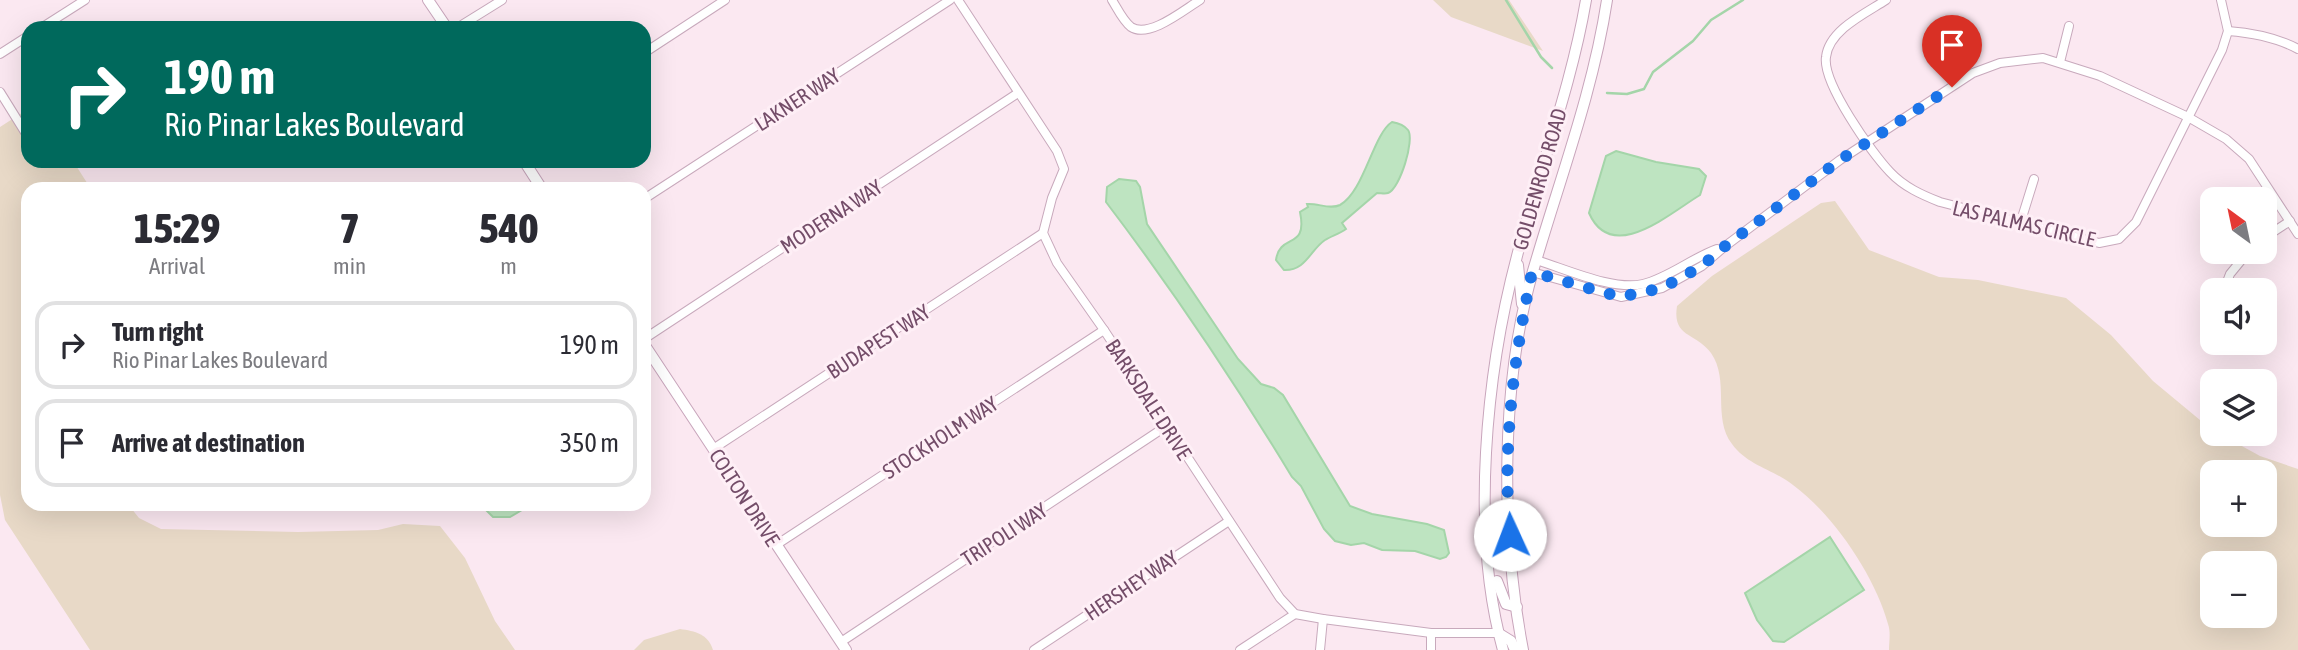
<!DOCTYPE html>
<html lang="en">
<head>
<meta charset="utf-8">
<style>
	body { margin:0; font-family:"Asap Condensed",sans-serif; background:#f2f2f3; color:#2b2b33; height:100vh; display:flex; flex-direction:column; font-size:26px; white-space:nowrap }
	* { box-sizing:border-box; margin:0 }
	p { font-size:23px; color:#7c7c81 }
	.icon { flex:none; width:38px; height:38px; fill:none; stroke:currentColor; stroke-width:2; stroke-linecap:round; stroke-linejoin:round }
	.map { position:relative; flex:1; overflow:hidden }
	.side { position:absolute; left:21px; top:182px; width:630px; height:329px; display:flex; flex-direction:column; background:#fff; border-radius:21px; box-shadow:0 7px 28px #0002 }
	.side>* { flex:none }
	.hud { position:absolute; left:21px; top:21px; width:630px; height:147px; border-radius:21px; box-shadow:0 7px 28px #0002; background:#00695c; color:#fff; overflow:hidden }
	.needle { width:46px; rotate:327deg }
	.controls { position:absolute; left:2200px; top:187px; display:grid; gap:14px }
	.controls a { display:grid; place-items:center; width:77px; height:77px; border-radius:14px; background:#fff; box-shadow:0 7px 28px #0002; font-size:35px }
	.pin { position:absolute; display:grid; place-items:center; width:60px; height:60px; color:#fff; margin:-72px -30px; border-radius:50% 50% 50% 0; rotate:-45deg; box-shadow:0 0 7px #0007 }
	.pin .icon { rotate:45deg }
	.me { position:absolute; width:77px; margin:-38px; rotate:358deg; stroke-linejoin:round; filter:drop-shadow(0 0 5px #0008) }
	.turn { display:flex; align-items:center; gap:24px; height:147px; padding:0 28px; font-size:32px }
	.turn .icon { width:91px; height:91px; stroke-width:2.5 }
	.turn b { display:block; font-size:49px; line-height:60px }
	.eta { display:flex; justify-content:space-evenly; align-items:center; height:119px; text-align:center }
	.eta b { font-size:42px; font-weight:800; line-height:49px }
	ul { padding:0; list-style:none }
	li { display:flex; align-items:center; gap:21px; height:88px; margin:0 14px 10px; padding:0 14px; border:4px solid #e1e1e2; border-radius:21px }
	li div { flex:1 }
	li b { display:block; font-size:26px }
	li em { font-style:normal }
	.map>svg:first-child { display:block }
	.green { fill:#e8d9c7; fill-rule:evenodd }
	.water { fill:#bee4c1; stroke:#a4d5a9; stroke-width:2 }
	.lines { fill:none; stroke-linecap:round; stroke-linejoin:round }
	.stream { stroke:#a4d5a9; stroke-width:2.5 }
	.street-casing { stroke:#c8a9bc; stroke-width:10 }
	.secondary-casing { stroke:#c8a5bb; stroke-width:12 }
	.street { stroke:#fff; stroke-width:8 }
	.secondary { stroke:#fff; stroke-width:10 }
	.route { stroke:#1a73e8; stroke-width:12; stroke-dasharray:0 21.6 }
	.labels { text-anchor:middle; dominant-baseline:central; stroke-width:6; stroke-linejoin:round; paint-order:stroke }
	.street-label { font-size:21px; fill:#744d69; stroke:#feeff6 }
</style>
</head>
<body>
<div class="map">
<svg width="2298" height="650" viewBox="0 0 2298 650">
	<rect width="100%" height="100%" fill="#fbe8f1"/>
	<g class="green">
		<path d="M 1433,0 L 1509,0 L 1543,51 L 1451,17 Z"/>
		<path d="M 28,109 L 28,161 L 73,161 L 91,189 L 28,189 L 28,504 L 132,504 L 131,508 L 139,518 L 161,529 L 298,532 L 378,530 L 403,524 L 440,526 L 465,558 L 495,621 L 515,650 L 90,650 L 5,520 L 0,495 L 0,127 Z"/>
		<path d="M 1835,201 L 1869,250 L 1939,277 L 1978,280 L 2066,298 L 2111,335 L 2153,381 L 2212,430 L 2212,434 L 2220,434 L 2260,456 L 2298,469 L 2298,650 L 1889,650 C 1889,642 1891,632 1888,624 C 1875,576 1833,514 1793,485 C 1773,469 1748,466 1732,444 C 1712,418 1730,380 1711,353 C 1696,332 1672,338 1677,306 L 1712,276 L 1821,203 ZM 2212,472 L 2264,472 L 2264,525 L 2212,525 ZM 2212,564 L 2264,564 L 2264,616 L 2212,616 Z"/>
		<path d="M 680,629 C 695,631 708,634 713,650 L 634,650 L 644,640 Z"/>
	</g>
	<g class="water">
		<path d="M 1392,122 C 1398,123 1404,125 1408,130 C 1415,139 1400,189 1388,193 C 1385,194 1381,193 1377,193 L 1342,223 L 1346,229 C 1339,234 1331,236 1325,240 C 1310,250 1306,271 1284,270 L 1276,260 C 1280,232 1308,251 1300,212 L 1308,207 L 1307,204 C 1318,203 1330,210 1340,205 C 1364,192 1373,134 1392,122 Z"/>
		<path d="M 1616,151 L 1656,162 L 1699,169 L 1706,176 L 1700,195 C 1670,213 1612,265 1589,213 L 1606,156 Z"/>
		<path d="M 1119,179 L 1136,181 L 1140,187 L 1147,224 L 1238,359 L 1261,384 L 1274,388 L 1283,395 L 1350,506 L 1372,514 L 1427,524 L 1444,530 L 1449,553 L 1446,557 L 1440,559 L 1415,551 L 1382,550 L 1364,543 L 1351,545 L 1335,541 L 1324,529 L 1301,486 L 1292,477 C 1235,383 1173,290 1106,202 L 1107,187 Z"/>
		<path d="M 480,504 L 532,504 L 510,517 L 493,517 Z"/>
		<path d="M 1830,537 L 1864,590 L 1784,642 L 1773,641 L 1757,620 L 1745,593 Z"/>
	</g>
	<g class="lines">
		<g class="stream">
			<path d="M 1506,0 L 1541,57 L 1552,68"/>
			<path d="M 1607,93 L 1627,94 L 1644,89 L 1653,72 L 1693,41 L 1711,20 L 1743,0"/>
		</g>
		<defs>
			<g id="street">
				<path d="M 958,0 L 1057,151 L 1064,169 L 1052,198 L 1043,233 L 1057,263 L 1104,330 L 1280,598 L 1295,614 L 1323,619 L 1431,633 L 1498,633"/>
				<path d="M 1112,0 C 1117,8 1123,21 1131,27 C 1149,39 1185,9 1200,0"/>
				<path d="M 1886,0 C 1866,13 1829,30 1826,57 C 1822,83 1872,153 1890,172 C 1904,187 1922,195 1940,202 L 2099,243 L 2119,239 L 2136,222 L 2222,50 L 2228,31 L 2221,0"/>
				<path d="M 41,28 L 85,0"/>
				<path d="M 457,28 L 502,0"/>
				<path d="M 2228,31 C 2253,33 2276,37 2298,49"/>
				<path d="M 644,53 L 725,0"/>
				<path d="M 0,54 L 28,36"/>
				<path d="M 2060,62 L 2069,26"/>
				<path d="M 0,92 L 28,137"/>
				<path d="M 644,199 L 950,0"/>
				<path d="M 2020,224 L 2034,179"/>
				<path d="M 2264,238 L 2290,221"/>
				<path d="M 1536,260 C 1566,269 1613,291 1643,284 C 1668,278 1692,258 1717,249"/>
				<path d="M 1532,272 L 1621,297 L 1662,288 L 1702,266 L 1724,247 L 1840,160 L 1973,73 L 2000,63 L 2043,58 L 2100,76 L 2188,117 L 2226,139 L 2249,159 L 2298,234"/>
				<path d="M 2224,290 L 2230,274 L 2248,252"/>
				<path d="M 644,339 L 1018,93"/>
				<path d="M 713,449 L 1043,233"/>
				<path d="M 776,545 L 1104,330"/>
				<path d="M 1431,633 L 1431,650"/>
				<path d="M 841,642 L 1168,425"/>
				<path d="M 1034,650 L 1229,521"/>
				<path d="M 1240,650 L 1295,614"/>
				<path d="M 1320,650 L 1323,619"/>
			</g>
			<g id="secondary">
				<path d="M 428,0 L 447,28"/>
				<path d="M 524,161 L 542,189"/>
				<path d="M 1518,265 L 1522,304"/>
				<path d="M 644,344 L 846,650"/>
				<path d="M 1497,581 L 1506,604 L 1517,607"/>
				<path d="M 1498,633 L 1511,641 L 1515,650"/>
				<path d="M 1503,650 C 1470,532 1486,373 1517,256 C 1539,170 1571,88 1586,0"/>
				<path d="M 1523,650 C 1501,535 1500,384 1533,271 C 1559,181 1593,92 1607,0"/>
			</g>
		</defs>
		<use href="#street" class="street-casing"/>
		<use href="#secondary" class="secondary-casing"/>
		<use href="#street" class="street"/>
		<use href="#secondary" class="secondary"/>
	</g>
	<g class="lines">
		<path class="route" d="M 1510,535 C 1502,447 1514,358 1532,272 L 1620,297 L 1662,288 L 1702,266 L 1724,247 L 1840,160 L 1952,87"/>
	</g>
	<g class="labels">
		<g class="street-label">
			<text transform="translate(797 99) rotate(-33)">LAKNER WAY</text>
			<text transform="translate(1539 179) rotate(-74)">GOLDENROD ROAD</text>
			<text transform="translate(831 216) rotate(-33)">MODERNA WAY</text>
			<text transform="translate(2024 223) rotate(13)">LAS PALMAS CIRCLE</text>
			<text transform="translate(878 341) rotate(-33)">BUDAPEST WAY</text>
			<text transform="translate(1149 399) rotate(57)">BARKSDALE DRIVE</text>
			<text transform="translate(940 437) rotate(-33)">STOCKHOLM WAY</text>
			<text transform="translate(745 497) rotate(57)">COLTON DRIVE</text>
			<text transform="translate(1004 534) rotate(-33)">TRIPOLI WAY</text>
			<text transform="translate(1131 585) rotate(-34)">HERSHEY WAY</text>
		</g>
	</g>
</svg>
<div class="controls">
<a><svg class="needle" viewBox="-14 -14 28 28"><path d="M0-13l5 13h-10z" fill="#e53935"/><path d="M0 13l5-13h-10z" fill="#7c7c81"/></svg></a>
<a><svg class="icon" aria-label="sound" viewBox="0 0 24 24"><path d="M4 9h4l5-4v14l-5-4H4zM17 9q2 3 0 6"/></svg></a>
<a><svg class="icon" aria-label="layers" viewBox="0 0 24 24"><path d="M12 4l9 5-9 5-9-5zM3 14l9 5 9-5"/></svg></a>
<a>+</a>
<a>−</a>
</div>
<div class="pin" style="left:1952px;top:87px;background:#d93025"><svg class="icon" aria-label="arrive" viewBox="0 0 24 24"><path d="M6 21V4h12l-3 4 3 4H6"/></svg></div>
<svg class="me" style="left:1510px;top:535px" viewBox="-20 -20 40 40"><circle r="19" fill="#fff"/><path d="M0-13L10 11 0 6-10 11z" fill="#1a73e8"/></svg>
<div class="hud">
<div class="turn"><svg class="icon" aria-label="right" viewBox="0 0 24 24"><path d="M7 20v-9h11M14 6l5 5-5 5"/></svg><div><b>190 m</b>Rio Pinar Lakes Boulevard</div></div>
</div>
<section class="side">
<div class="eta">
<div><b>15:29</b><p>Arrival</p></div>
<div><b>7</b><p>min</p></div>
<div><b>540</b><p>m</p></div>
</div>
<ul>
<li><svg class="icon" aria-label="right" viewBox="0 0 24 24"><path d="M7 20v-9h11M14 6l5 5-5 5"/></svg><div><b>Turn right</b><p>Rio Pinar Lakes Boulevard</p></div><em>190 m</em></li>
<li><svg class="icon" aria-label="arrive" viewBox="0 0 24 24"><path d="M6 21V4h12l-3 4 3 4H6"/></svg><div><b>Arrive at destination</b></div><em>350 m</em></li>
</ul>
</section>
</div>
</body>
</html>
